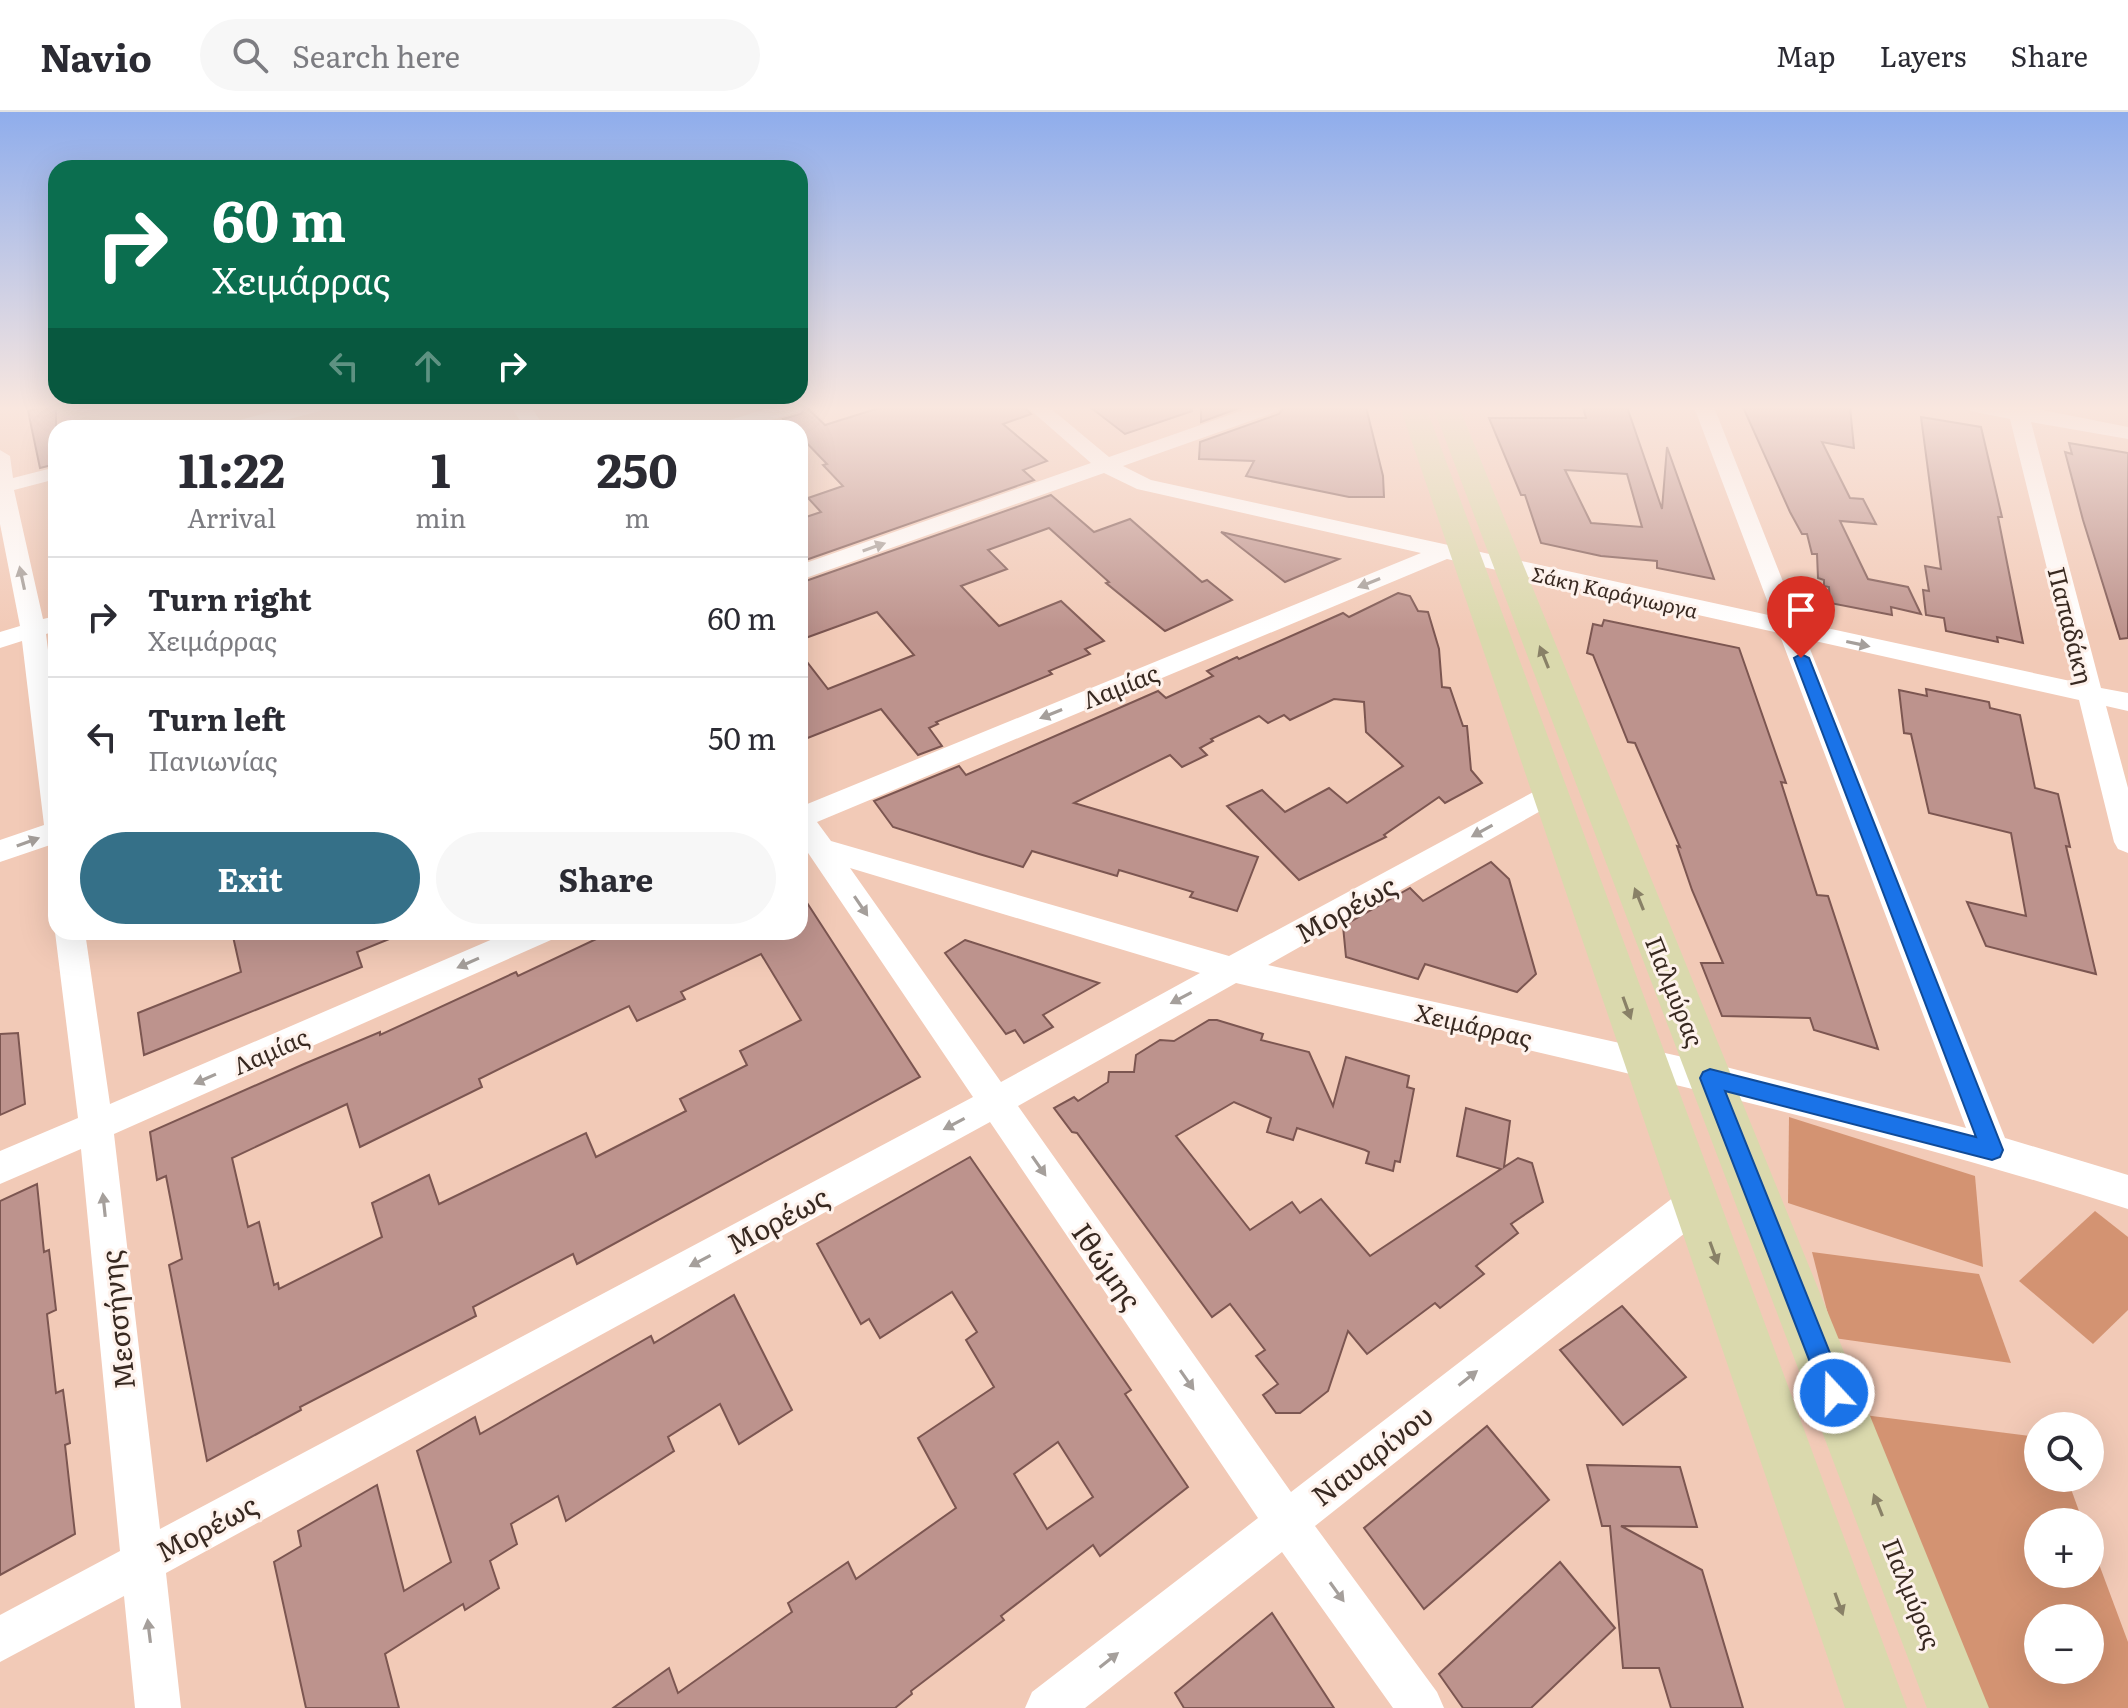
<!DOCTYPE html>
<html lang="en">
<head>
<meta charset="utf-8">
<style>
	body { margin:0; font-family:Literata,serif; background:#f7f7f7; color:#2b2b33; height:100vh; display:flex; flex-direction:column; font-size:30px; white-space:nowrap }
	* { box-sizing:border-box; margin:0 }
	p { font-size:26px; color:#7c7c81 }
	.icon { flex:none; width:44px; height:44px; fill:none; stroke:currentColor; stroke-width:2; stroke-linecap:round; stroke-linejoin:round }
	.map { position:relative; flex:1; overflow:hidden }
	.sheet { position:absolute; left:48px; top:308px; width:760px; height:520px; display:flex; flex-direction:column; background:#fff; border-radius:24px; box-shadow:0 8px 32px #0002 }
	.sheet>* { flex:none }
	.guide { position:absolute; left:48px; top:48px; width:760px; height:244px; border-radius:24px; box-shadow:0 8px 32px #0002; background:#0b6e4f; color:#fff; overflow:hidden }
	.fabs { position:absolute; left:2024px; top:1300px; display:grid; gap:16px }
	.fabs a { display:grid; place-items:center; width:80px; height:80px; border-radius:50%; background:#fff; box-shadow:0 8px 32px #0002; font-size:40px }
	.pin { position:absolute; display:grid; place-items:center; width:68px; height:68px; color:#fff; margin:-82px -34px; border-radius:50% 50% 50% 0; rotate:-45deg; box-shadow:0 0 8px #0007 }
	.pin .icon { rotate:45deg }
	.me { position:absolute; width:88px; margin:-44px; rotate:339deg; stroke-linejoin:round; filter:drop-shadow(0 0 6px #0008) }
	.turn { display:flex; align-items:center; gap:28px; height:168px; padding:0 32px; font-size:36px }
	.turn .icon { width:104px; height:104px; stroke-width:2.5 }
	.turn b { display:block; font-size:56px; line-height:68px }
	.lanes { display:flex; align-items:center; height:76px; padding:0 32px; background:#0003; justify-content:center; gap:40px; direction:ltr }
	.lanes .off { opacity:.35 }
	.eta { display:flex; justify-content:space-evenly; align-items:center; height:136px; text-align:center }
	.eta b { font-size:48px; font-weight:700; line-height:56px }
	.primary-button { display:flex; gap:16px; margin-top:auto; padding:16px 32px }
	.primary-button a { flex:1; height:92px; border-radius:48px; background:#357088; color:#fff; font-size:32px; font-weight:700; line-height:92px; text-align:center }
	.primary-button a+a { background:#f7f7f7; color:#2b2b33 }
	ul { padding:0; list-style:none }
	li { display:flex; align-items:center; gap:24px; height:120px; padding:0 32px; border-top:2px solid #e1e1e2 }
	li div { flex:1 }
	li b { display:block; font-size:30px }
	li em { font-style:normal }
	header { display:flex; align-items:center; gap:48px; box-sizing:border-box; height:112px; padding:0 40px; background:#fff; border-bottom:2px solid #e1e1e2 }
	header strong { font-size:38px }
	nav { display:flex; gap:44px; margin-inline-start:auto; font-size:28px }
	.search { width:560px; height:72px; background:#f7f7f7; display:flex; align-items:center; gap:20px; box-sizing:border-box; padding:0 28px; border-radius:44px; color:#7c7c81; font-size:30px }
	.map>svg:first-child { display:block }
	.green { fill:#d39372; fill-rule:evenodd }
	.building { fill:#bd938d; stroke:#7c5651; stroke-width:2; fill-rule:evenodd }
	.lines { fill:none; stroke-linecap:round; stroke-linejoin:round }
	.minor { fill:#fff; fill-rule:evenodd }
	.major { fill:#dad9ad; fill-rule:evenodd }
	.oneway { fill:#a59f9b }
	.oneway2 { fill:#898167 }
	.route { fill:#1a73e8; stroke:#114b97; stroke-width:2 }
	.labels { text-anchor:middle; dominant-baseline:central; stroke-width:6; stroke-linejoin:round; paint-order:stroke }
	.far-street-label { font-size:20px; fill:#382921; stroke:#fef2ec }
	.street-label { font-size:24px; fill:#382921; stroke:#fef2ec }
	.near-street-label { font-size:28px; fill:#382921; stroke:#fef2ec }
</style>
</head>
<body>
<header>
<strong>Navio</strong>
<div class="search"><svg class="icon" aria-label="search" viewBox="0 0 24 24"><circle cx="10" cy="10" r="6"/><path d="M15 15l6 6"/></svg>Search here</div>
<nav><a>Map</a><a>Layers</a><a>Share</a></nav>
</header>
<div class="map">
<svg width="2128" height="1596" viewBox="0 0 2128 1596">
	<rect width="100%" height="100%" fill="#f2cab7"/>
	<g class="green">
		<path d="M 1789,1005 L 1975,1064 L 1983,1155 L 1788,1091 Z"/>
		<path d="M 2095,1099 L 2128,1125 L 2128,1198 L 2093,1232 L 2019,1169 Z"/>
		<path d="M 1812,1140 L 1979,1162 L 2011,1251 L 1834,1226 Z"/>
		<path d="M 1864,1303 L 2038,1325 L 2038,1366 L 2067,1366 L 2083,1410 L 2038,1410 L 2038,1462 L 2090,1462 L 2090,1428 L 2128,1530 L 2128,1596 L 1985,1596 ZM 2038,1506 L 2090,1506 L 2090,1558 L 2038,1558 Z"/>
	</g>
	<g class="building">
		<path d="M 44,295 L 56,295 L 56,352 L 40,356 L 28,299 Z"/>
		<path d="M 806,295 L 825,313 L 882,295 L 1024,295 L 1031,302 L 1003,312 L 1047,349 L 1023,358 L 1034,368 L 800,450 L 800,407 L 821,400 L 808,386 L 843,374 L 823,353 L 827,352 L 800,324 L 800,316 L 792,316 L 783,307 L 801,302 Z"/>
		<path d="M 1090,295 L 1191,295 L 1192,299 L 1125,322 Z"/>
		<path d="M 1201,295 L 1242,295 L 1201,310 Z"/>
		<path d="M 1284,295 L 1366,295 L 1383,364 L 1384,385 L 1349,385 L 1246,364 L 1254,349 L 1199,347 L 1200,330 L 1279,302 Z"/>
		<path d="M 1583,295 L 1627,295 L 1662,397 L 1667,335 L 1714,467 L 1657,456 L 1657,449 L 1601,444 L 1541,431 L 1525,383 L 1521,383 L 1489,306 L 1586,306 ZM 1565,358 L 1627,362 L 1642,415 L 1591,411 Z"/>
		<path d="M 1743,295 L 1850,295 L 1854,336 L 1822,330 L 1850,386 L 1863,387 L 1876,412 L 1840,409 L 1868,467 L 1908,475 L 1921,502 L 1891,495 L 1892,503 L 1830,491 L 1829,475 L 1824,474 L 1824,468 L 1818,466 L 1817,442 L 1812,442 L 1807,422 L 1802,422 L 1790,400 Z"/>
		<path d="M 1921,305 L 1981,315 L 2002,405 L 1998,405 L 2023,531 L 1997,525 L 1998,530 L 1946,519 L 1944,506 L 1926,503 L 1923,478 L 1929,479 L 1925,454 L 1941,457 Z"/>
		<path d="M 2069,331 L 2128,341 L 2128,526 L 2120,527 L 2083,408 L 2065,340 L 2072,342 Z"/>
		<path d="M 1051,383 L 1094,420 L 1130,407 L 1202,470 L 1207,468 L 1232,488 L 1165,519 L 1106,471 L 1109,470 L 1049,416 L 988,438 L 1007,457 L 961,474 L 999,514 L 1061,489 L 1104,529 L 1085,537 L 1090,542 L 1049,559 L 1052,562 L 936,610 L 938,612 L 929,616 L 942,634 L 918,643 L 881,597 L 800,629 L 800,541 L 828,577 L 914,543 L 877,500 L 800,528 L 800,471 Z"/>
		<path d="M 1221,420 L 1339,447 L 1285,470 Z"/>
		<path d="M 1398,481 L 1410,484 L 1418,499 L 1428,500 L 1439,537 L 1442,575 L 1450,576 L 1463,614 L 1467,614 L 1471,658 L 1482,671 L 1445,691 L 1439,685 L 1384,723 L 1386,725 L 1299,768 L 1227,694 L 1262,678 L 1285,700 L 1329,676 L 1347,691 L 1403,654 L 1366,620 L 1364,590 L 1334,587 L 1290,608 L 1284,603 L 1268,611 L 1259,604 L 1211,627 L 1213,629 L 1200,636 L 1207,643 L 1182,655 L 1170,643 L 1074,691 L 1258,745 L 1237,799 L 1190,785 L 1193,780 L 1119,758 L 1117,764 L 1032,739 L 1023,755 L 979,742 L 893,715 L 874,689 L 959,654 L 966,663 L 1158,579 L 1166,586 L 1213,564 L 1207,559 L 1237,545 L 1239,547 L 1343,501 L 1349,505 Z"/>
		<path d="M 1604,508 L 1739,536 L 1786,671 L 1781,670 L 1817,783 L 1828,784 L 1878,937 L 1814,918 L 1810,906 L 1722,904 L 1701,851 L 1723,851 L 1692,778 L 1677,734 L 1680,735 L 1635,631 L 1628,630 L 1593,543 L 1587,541 L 1593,512 L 1602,514 Z"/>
		<path d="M 1926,577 L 1989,590 L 1990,596 L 2020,603 L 2035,676 L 2058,682 L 2070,735 L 2066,734 L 2096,862 L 1986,834 L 1967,790 L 2026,804 L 2011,721 L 1929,701 L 1911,622 L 1904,621 L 1899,578 L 1927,584 Z"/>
		<path d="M 1491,750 L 1509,767 L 1536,862 L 1517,880 L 1425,852 L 1418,867 L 1346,845 L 1343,814 L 1410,776 L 1423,789 Z"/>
		<path d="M 800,780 L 920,965 L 577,1152 L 573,1142 L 473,1195 L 476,1204 L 300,1295 L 301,1298 L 207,1349 L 169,1153 L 182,1147 L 166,1064 L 157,1068 L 150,1020 L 304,952 L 380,920 L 380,923 L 516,860 L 518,864 L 611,820 L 800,820 ZM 761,842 L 801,908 L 740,939 L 747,953 L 680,987 L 686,999 L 596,1045 L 586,1021 L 439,1092 L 429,1063 L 372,1091 L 382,1125 L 279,1177 L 278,1171 L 274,1173 L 259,1110 L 248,1115 L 232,1046 L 347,992 L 360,1035 L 482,975 L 479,967 L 548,933 L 629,894 L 637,909 L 685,887 L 681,880 Z"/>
		<path d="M 232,820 L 404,820 L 404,821 L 357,840 L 362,855 L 144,943 L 138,901 L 241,860 Z"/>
		<path d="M 965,828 L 1099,871 L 1043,903 L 1053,915 L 1024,931 L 1015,918 L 1006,922 L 945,841 Z"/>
		<path d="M 1209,908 L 1217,908 L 1263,922 L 1261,928 L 1309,940 L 1333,994 L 1346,945 L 1409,964 L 1407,975 L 1414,977 L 1400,1050 L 1395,1049 L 1393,1059 L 1366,1051 L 1369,1040 L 1365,1038 L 1297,1016 L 1293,1028 L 1267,1020 L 1271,1006 L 1234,990 L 1176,1024 L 1250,1118 L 1292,1090 L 1300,1101 L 1321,1087 L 1370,1144 L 1501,1057 L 1457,1044 L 1466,996 L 1510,1009 L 1504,1055 L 1518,1046 L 1532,1051 L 1543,1090 L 1511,1112 L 1518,1121 L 1476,1154 L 1484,1162 L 1440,1196 L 1435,1191 L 1367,1242 L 1348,1219 L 1328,1279 L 1300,1301 L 1276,1301 L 1263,1283 L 1278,1272 L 1256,1244 L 1265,1238 L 1230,1192 L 1212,1205 L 1077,1021 L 1072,1020 L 1054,996 L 1074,985 L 1078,989 L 1108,970 L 1109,960 L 1134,960 L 1136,943 L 1160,928 L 1174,929 Z"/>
		<path d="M 18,921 L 25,992 L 0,1003 L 0,922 Z"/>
		<path d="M 970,1045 L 1131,1278 L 1125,1282 L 1188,1375 L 1100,1444 L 1093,1433 L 1001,1504 L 1004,1508 L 911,1579 L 912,1582 L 895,1596 L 613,1596 L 669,1556 L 678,1581 L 792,1500 L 788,1491 L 848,1450 L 856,1467 L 956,1396 L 918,1326 L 994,1275 L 966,1228 L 977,1220 L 952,1180 L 880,1226 L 869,1207 L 861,1212 L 817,1132 ZM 1058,1330 L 1093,1385 L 1047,1417 L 1014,1362 Z"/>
		<path d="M 37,1072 L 44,1140 L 49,1138 L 56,1198 L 47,1202 L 56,1281 L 63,1278 L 70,1331 L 65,1333 L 75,1422 L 0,1463 L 0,1089 Z"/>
		<path d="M 734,1183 L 792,1298 L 739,1332 L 720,1292 L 668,1325 L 674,1339 L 566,1409 L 558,1384 L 511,1412 L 517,1432 L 490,1449 L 499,1476 L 465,1498 L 463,1492 L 385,1542 L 399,1596 L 306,1596 L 274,1450 L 301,1434 L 298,1419 L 377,1373 L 404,1479 L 451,1450 L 417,1339 L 475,1305 L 480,1322 L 651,1224 L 654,1231 Z"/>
		<path d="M 1622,1194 L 1686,1265 L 1623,1313 L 1560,1238 Z"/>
		<path d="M 1487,1314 L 1549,1388 L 1424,1497 L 1364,1416 Z"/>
		<path d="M 1587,1353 L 1680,1355 L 1697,1415 L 1621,1414 L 1702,1458 L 1743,1596 L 1671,1596 L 1659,1556 L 1623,1556 L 1610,1414 L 1602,1414 Z"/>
		<path d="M 1560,1450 L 1615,1516 L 1531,1596 L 1463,1596 L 1439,1562 Z"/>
		<path d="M 1272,1501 L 1334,1596 L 1184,1596 L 1175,1581 Z"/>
	</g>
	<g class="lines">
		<g class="minor">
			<path d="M 289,295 L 323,295 L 320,299 L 255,316 L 222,316 L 225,312 Z"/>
			<path d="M 511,295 L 531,295 L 545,316 L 525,316 Z"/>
			<path d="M 772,295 L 803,295 L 800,299 L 745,316 L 714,316 L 717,312 Z"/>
			<path d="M 1027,295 L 1049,295 L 1109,345 L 1252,295 L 1281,295 L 1278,299 L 1123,354 L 1151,368 L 1773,504 L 1694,295 L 1714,295 L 1799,510 L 2075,570 L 2010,307 L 1970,299 L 1967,295 L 2027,295 L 2128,315 L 2128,327 L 2031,310 L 2101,576 L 2128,581 L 2128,599 L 2106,594 L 2128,676 L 2128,741 L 2118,737 L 2114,730 L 2079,588 L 1806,527 L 2005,1026 L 2128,1063 L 2128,1097 C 1835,1004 1535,940 1236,871 L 1018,994 L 1291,1380 L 1683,1078 L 1696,1073 L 1709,1078 L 1714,1090 L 1709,1102 L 1315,1414 L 1437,1580 L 1444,1596 L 1393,1596 L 1282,1440 L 1085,1596 L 1025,1596 L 1032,1580 L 1258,1406 L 990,1010 L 166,1461 L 181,1596 L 135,1596 L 124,1484 L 0,1550 L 0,1503 L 120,1439 L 81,1037 L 0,1072 L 0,1039 L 78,1006 L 55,820 L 56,818 L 85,820 L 110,992 L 509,820 L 555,820 L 551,828 L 114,1022 L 160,1417 L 973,985 L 800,729 L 800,695 L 1421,441 L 1137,377 L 1104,361 L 800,468 L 800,453 L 1091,351 ZM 1447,447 L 1779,521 L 1966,1016 L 1710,951 L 1268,853 L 1560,688 L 1564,681 L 1560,674 L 1550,671 L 1229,844 L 831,729 L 817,710 ZM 850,756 L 1200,861 L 1001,970 Z"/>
			<path d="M 0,338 L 10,344 L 13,366 L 56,355 L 56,367 L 14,378 L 43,507 L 56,504 L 56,519 L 46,522 L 56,602 L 56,731 L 0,750 L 0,728 L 44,713 L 22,529 L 0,536 L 0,520 L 20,514 L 0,412 Z"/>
		</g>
		<g class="major">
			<path d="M 1400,295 L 1426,295 L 1907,1596 L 1845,1596 Z"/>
			<path d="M 1433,295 L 1459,295 L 1989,1596 L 1927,1596 Z"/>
		</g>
	</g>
	<defs><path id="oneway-solid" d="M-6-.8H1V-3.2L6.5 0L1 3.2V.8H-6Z" transform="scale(2)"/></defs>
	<g class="oneway">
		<use href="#oneway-solid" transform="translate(874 435) rotate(-19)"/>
		<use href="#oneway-solid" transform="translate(22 466) rotate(-102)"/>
		<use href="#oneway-solid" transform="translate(1369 471) rotate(158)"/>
		<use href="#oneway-solid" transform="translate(1858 532) rotate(12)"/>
		<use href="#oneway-solid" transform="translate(1051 602) rotate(158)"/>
		<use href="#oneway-solid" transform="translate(1482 719) rotate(151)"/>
		<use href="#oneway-solid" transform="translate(28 730) rotate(-20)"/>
		<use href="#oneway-solid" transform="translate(861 794) rotate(56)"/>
		<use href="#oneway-solid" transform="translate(468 851) rotate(156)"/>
		<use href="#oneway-solid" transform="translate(1181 886) rotate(152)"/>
		<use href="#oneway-solid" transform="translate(205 967) rotate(156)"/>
		<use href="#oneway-solid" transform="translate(954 1012) rotate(152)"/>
		<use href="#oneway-solid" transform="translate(1039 1054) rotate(55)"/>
		<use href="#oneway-solid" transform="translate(104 1093) rotate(-96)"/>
		<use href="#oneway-solid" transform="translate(700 1149) rotate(152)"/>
		<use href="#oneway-solid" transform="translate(1468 1266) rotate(-38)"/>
		<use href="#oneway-solid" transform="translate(1187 1268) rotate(55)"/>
		<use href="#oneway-solid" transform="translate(1337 1480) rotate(54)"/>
		<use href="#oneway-solid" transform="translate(149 1519) rotate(-97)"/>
		<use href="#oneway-solid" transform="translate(1109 1548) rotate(-38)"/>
	</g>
	<g class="oneway2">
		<use href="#oneway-solid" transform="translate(1544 545) rotate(-112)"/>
		<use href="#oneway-solid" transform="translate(1639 787) rotate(-112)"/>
		<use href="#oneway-solid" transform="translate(1627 896) rotate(70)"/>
		<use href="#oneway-solid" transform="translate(1714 1141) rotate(70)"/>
		<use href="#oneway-solid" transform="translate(1878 1393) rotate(-112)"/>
		<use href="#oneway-solid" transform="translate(1839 1492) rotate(70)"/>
	</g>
	<linearGradient id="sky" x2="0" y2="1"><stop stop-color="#8fadec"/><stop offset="0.57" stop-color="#f9e7df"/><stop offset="1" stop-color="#f9e7df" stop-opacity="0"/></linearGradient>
	<rect width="2128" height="519" fill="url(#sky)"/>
	<path class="route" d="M 1801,542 L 1809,546 L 2003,1038 L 2000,1045 L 1992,1048 L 1725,979 L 1846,1281 L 1843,1290 L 1834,1293 L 1826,1290 L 1822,1281 L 1700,966 L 1703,960 L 1710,957 L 1976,1025 L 1794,546 Z"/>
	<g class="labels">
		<g class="far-street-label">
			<text transform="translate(1615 479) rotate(13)">Σάκη Καράγιωργα</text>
		</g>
		<g class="street-label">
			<text transform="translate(2072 513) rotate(76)">Παπαδάκη</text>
			<text transform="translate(1120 573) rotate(-22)">Λαμίας</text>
			<text transform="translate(1676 879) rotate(68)">Παλμύρας</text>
			<text transform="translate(1474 912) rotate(13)">Χειμάρρας</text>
			<text transform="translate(270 938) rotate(-24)">Λαμίας</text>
			<text transform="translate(1913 1481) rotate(68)">Παλμύρας</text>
		</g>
		<g class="near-street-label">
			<text transform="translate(1345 796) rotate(-29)">Μορέως</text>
			<text transform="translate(777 1107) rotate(-28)">Μορέως</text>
			<text transform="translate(1108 1153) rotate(55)">Ιθώμης</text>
			<text transform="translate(116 1208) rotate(-96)">Μεσσήνης</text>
			<text transform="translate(1371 1342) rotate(-38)">Ναυαρίνου</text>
			<text transform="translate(206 1415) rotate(-28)">Μορέως</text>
		</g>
	</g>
</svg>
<div class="fabs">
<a><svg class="icon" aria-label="search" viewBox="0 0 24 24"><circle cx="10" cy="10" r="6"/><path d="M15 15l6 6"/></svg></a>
<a>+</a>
<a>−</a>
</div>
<div class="pin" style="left:1801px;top:546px;background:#d93025"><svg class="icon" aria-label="arrive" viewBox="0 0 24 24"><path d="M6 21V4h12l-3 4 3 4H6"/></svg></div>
<svg class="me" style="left:1834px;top:1281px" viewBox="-20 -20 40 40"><circle r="17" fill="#1a73e8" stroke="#fff" stroke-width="3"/><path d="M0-11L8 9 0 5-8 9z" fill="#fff"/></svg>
<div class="guide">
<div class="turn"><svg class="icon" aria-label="right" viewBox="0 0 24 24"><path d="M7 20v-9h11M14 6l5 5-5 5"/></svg><div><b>60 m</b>Χειμάρρας</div></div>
<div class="lanes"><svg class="icon off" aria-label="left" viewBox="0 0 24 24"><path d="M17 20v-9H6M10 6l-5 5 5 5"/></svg><svg class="icon off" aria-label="ahead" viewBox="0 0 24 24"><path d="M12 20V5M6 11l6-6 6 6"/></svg><svg class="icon" aria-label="right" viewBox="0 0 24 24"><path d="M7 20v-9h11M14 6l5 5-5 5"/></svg></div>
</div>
<section class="sheet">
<div class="eta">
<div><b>11:22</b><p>Arrival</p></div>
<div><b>1</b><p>min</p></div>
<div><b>250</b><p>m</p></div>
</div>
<ul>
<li><svg class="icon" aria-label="right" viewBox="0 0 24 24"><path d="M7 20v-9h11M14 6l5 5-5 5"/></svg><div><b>Turn right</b><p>Χειμάρρας</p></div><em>60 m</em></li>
<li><svg class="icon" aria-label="left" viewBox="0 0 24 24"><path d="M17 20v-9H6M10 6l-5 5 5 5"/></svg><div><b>Turn left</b><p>Πανιωνίας</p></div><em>50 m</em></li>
</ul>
<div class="primary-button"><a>Exit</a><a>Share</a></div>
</section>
</div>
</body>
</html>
